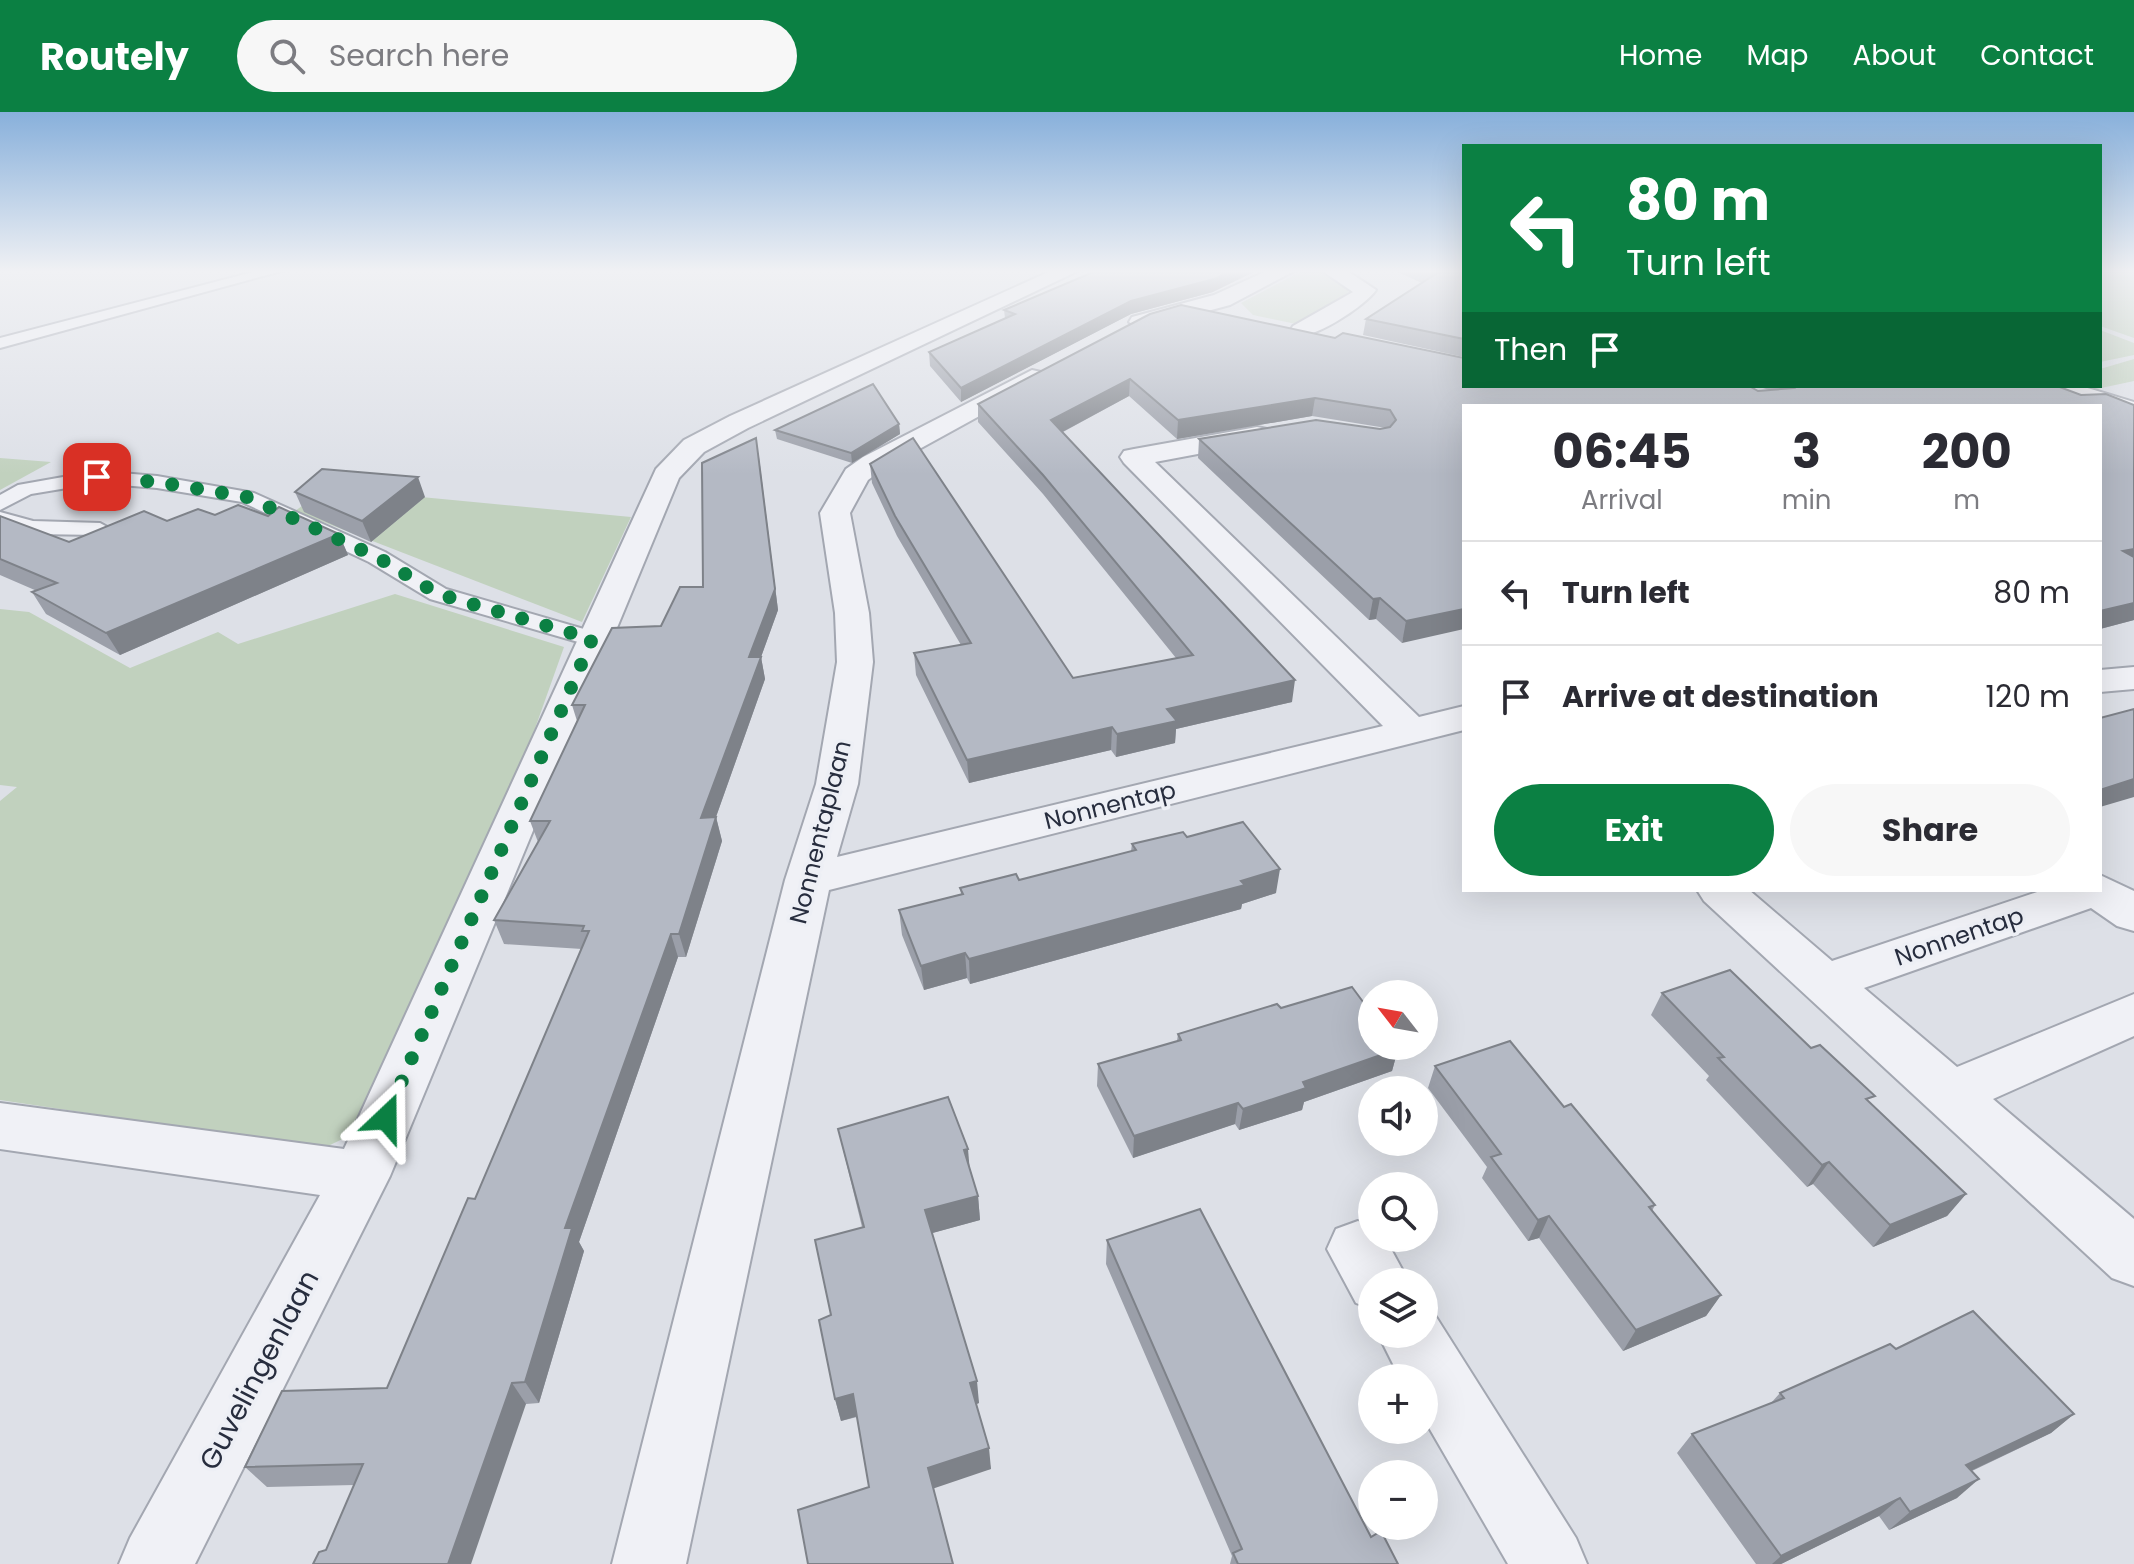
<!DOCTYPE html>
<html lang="en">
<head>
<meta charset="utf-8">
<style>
	body { margin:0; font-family:Poppins,sans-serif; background:#f7f7f7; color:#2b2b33; height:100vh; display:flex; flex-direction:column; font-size:30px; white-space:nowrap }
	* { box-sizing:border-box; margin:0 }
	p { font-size:26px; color:#7c7c81 }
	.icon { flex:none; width:44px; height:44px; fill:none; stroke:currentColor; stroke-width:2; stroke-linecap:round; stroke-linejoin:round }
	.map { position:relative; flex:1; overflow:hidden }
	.side { position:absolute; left:1462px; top:292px; width:640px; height:488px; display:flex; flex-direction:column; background:#fff; border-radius:0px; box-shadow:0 8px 32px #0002 }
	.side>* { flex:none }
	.guide { position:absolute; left:1462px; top:32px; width:640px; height:244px; border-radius:0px; box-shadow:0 8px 32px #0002; background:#0b8043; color:#fff; overflow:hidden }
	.needle { width:52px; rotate:301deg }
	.controls { position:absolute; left:1358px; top:868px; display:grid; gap:16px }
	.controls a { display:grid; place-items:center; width:80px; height:80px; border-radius:50%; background:#fff; box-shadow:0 8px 32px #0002; font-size:40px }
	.pin { position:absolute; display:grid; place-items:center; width:68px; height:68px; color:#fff; margin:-34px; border-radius:16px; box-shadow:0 4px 12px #0006 }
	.me { position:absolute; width:88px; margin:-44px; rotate:23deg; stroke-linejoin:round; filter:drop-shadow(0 0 6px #0008) }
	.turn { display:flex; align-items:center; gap:28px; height:168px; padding:0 32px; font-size:36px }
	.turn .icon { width:104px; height:104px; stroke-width:2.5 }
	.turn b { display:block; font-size:56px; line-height:68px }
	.then { display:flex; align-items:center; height:76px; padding:0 32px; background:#0003; gap:16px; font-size:30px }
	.eta { display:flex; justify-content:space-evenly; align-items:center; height:136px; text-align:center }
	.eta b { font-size:48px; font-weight:700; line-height:56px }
	.cta { display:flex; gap:16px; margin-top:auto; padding:16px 32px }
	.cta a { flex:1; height:92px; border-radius:48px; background:#0b8043; color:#fff; font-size:32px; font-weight:700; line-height:92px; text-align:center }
	.cta a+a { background:#f7f7f7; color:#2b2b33 }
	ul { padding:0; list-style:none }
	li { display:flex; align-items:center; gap:24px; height:104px; padding:0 32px; border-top:2px solid #e1e1e2 }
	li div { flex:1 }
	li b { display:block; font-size:30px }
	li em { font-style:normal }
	header { display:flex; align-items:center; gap:48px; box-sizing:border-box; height:112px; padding:0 40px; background:#0b8043; color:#fff }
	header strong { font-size:38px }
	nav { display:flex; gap:44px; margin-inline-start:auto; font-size:28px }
	.search { width:560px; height:72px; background:#f7f7f7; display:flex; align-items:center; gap:20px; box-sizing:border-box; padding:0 28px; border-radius:44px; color:#7c7c81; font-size:30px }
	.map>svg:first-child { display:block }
	.green { fill:#c1d1be }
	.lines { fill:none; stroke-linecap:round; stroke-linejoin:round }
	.service-casing { stroke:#a3a7b1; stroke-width:4 }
	.minor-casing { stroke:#a3a7b1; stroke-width:4 }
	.service { fill:#f0f1f6; fill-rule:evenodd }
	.minor { fill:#f0f1f6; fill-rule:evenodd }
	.wall { fill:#9b9fa9 }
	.shaded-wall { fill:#7e8289 }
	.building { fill:#b4b9c4; stroke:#7e8289; stroke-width:2 }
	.route { stroke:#0b8043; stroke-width:14; stroke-dasharray:0 25.2 }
	.labels { text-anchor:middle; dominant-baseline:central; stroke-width:7; stroke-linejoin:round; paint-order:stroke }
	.street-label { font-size:24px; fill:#272d3e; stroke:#edeff5 }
	.near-street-label { font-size:28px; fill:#272d3e; stroke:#edeff5 }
</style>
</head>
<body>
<header>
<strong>Routely</strong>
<div class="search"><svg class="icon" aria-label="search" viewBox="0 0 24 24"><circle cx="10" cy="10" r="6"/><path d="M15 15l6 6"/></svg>Search here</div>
<nav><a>Home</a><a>Map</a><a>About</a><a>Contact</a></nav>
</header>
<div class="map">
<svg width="2134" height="1452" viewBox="0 0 2134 1452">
	<rect width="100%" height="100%" fill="#dde0e7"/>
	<g class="green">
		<path d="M 2100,158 L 2134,158 L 2134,226 L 2100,214 Z"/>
		<path d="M 1302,159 L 1325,161 L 1349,177 L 1347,183 L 1296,212 L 1253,203 L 1241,191 Z"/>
		<path d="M 2100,218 L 2134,231 L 2134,243 L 2100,250 Z"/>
		<path d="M 2134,247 L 2134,269 L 2087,279 L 2072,274 L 2100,274 L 2100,257 Z"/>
		<path d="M 0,346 L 51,350 L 0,378 Z"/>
		<path d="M 327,376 L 631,405 L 582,510 L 295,399 Z"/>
		<path d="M 395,482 L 564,535 L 522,653 L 357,1020 L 328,1034 L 295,1032 L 0,988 L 0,689 L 17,675 L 0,673 L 0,497 L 29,500 L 130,556 L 218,520 L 238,532 Z"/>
	</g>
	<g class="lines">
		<defs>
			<g id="service">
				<path d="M 261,158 L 285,158 L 0,236 L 0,226 Z"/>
				<path d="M 97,359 L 157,364 L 254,381 L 385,440 L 446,477 L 601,522 L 604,527 L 592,534 L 430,487 L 369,450 L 242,390 L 157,376 L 97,371 L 31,382 L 0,398 L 0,383 L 18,373 Z"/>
				<path d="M 0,400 L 33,409 L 100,411 L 111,417 L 100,423 L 33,422 L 0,414 Z"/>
			</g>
			<g id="minor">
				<path d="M 1053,158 L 1080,158 L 748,316 L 704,340 L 679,366 L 390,1064 L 195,1452 L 119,1452 L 130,1426 L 320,1083 L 0,1037 L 0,991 L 344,1037 L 656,357 L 684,328 L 730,304 Z"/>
				<path d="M 1269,158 L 1296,158 L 1230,193 L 1140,217 L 1129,210 L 1132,205 L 1214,183 Z"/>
				<path d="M 1321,158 L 1346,158 L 1376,178 C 1365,194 1312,229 1293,224 L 1290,219 L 1293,214 L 1353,180 Z"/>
				<path d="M 1032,258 L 1041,260 L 1044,265 L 1041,270 L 883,357 L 868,368 L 850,401 L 869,501 L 873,550 L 858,672 L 837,745 L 1383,614 L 1124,351 L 1120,345 L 1124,339 L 1134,337 L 1257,315 L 1267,317 L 1271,323 L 1267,329 L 1155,350 L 1419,605 L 1464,594 L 1464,618 L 829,778 L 686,1452 L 612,1452 L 785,768 L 816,672 L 837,550 L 835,501 L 820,401 L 846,357 L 863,345 Z"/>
				<path d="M 2041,274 L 2081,274 L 2134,290 L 2134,306 L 2045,279 Z"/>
				<path d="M 2134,555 L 2134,577 L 2100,580 L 2100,558 Z"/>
				<path d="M 2100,763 L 2134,779 L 2134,819 L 2117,814 L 2091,796 L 1864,876 L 1957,955 L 2134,882 L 2134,924 L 1993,987 L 2134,1107 L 2134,1174 L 2112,1166 L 1704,789 L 1697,778 L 1749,778 L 1832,849 L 2043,778 L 2100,778 Z"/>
				<path d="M 1358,1109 L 1372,1114 L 1372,1126 L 1385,1126 L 1409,1170 L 1372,1170 L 1372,1197 L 1356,1191 L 1327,1137 L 1336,1117 Z"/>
				<path d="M 1424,1196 L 1433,1200 L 1576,1426 L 1587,1452 L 1508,1452 L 1424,1307 L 1424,1266 L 1400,1266 L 1378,1222 L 1424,1222 Z"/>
			</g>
		</defs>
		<use href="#service" class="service-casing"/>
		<use href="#minor" class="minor-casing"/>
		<use href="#service" class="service"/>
		<use href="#minor" class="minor"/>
	</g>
	<g class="wall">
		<path d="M 1393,158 L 1464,158 L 1464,245 L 1363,223 L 1366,207 L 1422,171 Z"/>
		<path d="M 1213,180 L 1131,202 L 961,290 L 930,254 L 929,240 L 1005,206 L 1004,198 Z"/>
		<path d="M 1150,202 L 1464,274 L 1758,279 L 1769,278 L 1763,276 L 1754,274 L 2057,274 L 2081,283 L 2134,293 L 2134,508 L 2100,517 L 2100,294 L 1464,294 L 1402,531 L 1376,507 L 1369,508 L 1198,346 L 1199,327 L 1386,316 L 1312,304 L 1177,327 L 1129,284 L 1063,320 L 1292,590 L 1176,617 L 1175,631 L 1116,645 L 1111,638 L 969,671 L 916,563 L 914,541 L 961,533 L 897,424 L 872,371 L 870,352 L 1073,566 L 1176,546 L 1043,382 L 978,310 L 978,292 Z"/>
		<path d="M 899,312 L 900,322 L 852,351 L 777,327 L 775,318 Z"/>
		<path d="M 759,345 L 778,498 L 761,545 L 765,567 L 716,705 L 722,729 L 686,845 L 678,845 L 579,1130 L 584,1139 L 539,1291 L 526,1292 L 326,1438 L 354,1373 L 267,1375 L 245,1355 L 387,1276 L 475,1087 L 582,837 L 504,832 L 494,808 L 538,730 L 530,709 L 577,609 L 572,593 L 703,475 Z"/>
		<path d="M 295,380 L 425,385 L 371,430 L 304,400 Z"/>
		<path d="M 215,403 L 268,404 L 339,422 L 348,443 L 120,543 L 46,502 L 32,480 L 37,479 L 0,463 L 0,404 L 69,430 L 167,409 Z"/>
		<path d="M 1187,725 L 1276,781 L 1242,792 L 1241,797 L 970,872 L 967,866 L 924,878 L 902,823 L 899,798 L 961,782 L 960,776 L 1019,768 L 1131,739 L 1132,732 Z"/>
		<path d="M 1662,881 L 1811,936 L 1966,1082 L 1947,1104 L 1873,1135 L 1813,1072 L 1807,1075 L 1706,968 L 1709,964 L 1651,903 Z"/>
		<path d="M 1281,896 L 1398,937 L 1392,959 L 1304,990 L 1302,998 L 1239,1018 L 1235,1012 L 1133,1046 L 1097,974 L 1098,952 L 1177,929 L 1178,922 Z"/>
		<path d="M 1435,954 L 1564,995 L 1655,1093 L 1652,1099 L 1721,1183 L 1706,1204 L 1623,1239 L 1539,1126 L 1528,1129 L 1482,1066 L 1487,1055 L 1428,976 Z"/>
		<path d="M 838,1017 L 970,1057 L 978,1084 L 980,1108 L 932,1121 L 979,1291 L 976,1292 L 991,1357 L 869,1375 L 857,1305 L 841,1309 L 835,1287 L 831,1203 L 862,1115 Z"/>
		<path d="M 1107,1128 L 1371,1425 L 1398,1452 L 1230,1452 L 1232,1444 L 1106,1152 Z"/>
		<path d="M 1896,1237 L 2074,1302 L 2051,1321 L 1972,1359 L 1957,1386 L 1889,1418 L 1879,1404 L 1781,1452 L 1756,1452 L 1677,1341 L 1692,1322 L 1771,1291 L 1780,1281 Z"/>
	</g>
	<g class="shaded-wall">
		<path d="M 1233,158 L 1258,158 L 1213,180 L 1131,202 L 961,290 L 961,276 L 1131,189 Z"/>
		<path d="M 1130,267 L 1129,284 L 1051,326 L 1051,308 Z"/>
		<path d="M 1315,286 L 1312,304 L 1177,327 L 1178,308 Z"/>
		<path d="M 899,312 L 900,322 L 852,351 L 851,341 Z"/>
		<path d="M 756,326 L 778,498 L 761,545 L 765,567 L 707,730 L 701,706 Z"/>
		<path d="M 418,365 L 425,385 L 371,430 L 362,409 Z"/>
		<path d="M 339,422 L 348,443 L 120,543 L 106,521 Z"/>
		<path d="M 2134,437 L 2134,454 L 2123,439 Z"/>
		<path d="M 1380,486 L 1376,507 L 1369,508 L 1373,487 Z"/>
		<path d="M 2134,491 L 2134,508 L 2100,517 L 2100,499 Z"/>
		<path d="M 1464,497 L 1464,517 L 1402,531 L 1406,509 Z"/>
		<path d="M 1295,568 L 1292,590 L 1176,617 L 1175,631 L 1116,645 L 1117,622 L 1167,597 Z"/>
		<path d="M 1112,615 L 1111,638 L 969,671 L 967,648 Z"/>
		<path d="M 2134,667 L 2134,685 L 2100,695 L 2100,678 Z"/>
		<path d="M 716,705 L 722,729 L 686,845 L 679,822 Z"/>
		<path d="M 1280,757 L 1276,781 L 1242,792 L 1241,797 L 970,872 L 969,847 Z"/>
		<path d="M 671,822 L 678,845 L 579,1130 L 584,1139 L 539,1291 L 525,1270 L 565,1116 Z"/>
		<path d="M 965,841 L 967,866 L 924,878 L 921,854 Z"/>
		<path d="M 1398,937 L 1392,959 L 1304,990 L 1302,998 L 1239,1018 L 1243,997 L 1303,970 Z"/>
		<path d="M 1238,991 L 1235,1012 L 1133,1046 L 1134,1024 Z"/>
		<path d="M 968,1037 L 970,1061 L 964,1038 Z"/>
		<path d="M 1829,1050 L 1813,1072 L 1807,1075 L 1822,1053 Z"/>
		<path d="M 1966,1082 L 1947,1104 L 1873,1135 L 1890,1113 Z"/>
		<path d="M 978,1084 L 980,1108 L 929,1122 L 925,1098 Z"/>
		<path d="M 1549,1104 L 1539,1126 L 1528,1129 L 1538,1108 Z"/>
		<path d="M 1721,1183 L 1706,1204 L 1623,1239 L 1636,1218 Z"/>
		<path d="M 977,1269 L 979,1291 L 972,1294 L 970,1271 Z"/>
		<path d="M 512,1271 L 526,1292 L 471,1452 L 448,1452 Z"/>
		<path d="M 853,1282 L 858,1304 L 841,1309 L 835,1287 Z"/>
		<path d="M 2074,1302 L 2051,1321 L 1945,1371 L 1966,1353 Z"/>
		<path d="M 989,1336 L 991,1357 L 932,1377 L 928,1356 Z"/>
		<path d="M 1979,1367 L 1957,1386 L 1889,1418 L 1910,1400 Z"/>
		<path d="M 1900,1386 L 1879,1404 L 1781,1452 L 1772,1452 L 1781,1444 Z"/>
	</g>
	<g class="building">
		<path d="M 1098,158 L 1112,160 L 1116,158 L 1233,158 L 1214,167 L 1131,189 L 961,276 L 929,240 L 1015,202 L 1004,198 Z"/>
		<path d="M 1431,158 L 1464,158 L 1464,227 L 1366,207 L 1437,161 Z"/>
		<path d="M 1181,193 L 1335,226 L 1343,221 L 1464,246 L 1464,274 L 1749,274 L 1758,279 L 1794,276 L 1792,274 L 2057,274 L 2081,283 L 2106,282 L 2134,293 L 2134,437 L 2123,439 L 2134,445 L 2134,491 L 2100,499 L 2100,294 L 1464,294 L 1464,497 L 1406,509 L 1380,486 L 1373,487 L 1199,327 L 1316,308 L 1380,317 L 1390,315 L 1396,308 L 1390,298 L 1315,286 L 1178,308 L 1130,267 L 1051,308 L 1295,568 L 1167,597 L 1177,609 L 1117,622 L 1112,615 L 967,648 L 914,541 L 971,531 L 895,404 L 870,352 L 913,326 L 1073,566 L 1193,543 L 1043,363 L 978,292 L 1150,202 Z"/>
		<path d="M 873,272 L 899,312 L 851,341 L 775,318 Z"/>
		<path d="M 756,326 L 775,477 L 749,545 L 761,545 L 701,706 L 716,705 L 679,822 L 671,822 L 565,1116 L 572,1116 L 525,1270 L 512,1271 L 448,1452 L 313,1452 L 319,1440 L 326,1438 L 363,1352 L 245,1355 L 282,1279 L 387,1276 L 468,1086 L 475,1087 L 589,819 L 582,819 L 584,814 L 494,808 L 550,709 L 530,709 L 585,593 L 572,593 L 612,516 L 661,514 L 680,475 L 703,475 L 702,351 Z"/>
		<path d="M 322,357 L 418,365 L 362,409 L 295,380 Z"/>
		<path d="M 238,393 L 268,404 L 279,395 L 339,422 L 106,521 L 32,480 L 57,471 L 0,447 L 0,404 L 69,430 L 144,399 L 167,409 L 198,397 L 215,403 Z"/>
		<path d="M 2134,597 L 2134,667 L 2100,678 L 2100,606 Z"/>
		<path d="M 1243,710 L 1280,757 L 1241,769 L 1245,773 L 969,847 L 965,841 L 921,854 L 899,798 L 963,782 L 960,776 L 1016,762 L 1019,768 L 1136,738 L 1132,732 L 1183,720 L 1187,725 Z"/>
		<path d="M 1730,858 L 1811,936 L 1820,933 L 1875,984 L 1866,987 L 1966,1082 L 1890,1113 L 1829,1050 L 1822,1053 L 1718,946 L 1724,945 L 1662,881 Z"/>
		<path d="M 1352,875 L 1372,902 L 1372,934 L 1395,934 L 1398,937 L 1303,970 L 1306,976 L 1243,997 L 1238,991 L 1134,1024 L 1098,952 L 1181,928 L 1178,922 L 1277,892 L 1281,896 Z"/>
		<path d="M 1510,929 L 1564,995 L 1571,992 L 1655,1093 L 1649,1095 L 1721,1183 L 1636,1218 L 1549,1104 L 1538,1108 L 1491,1045 L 1501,1042 L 1435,954 Z"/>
		<path d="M 948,985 L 968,1037 L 964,1038 L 978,1084 L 925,1098 L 977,1269 L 970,1271 L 989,1336 L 928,1356 L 953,1452 L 808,1452 L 798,1398 L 869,1375 L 853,1282 L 835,1287 L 819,1208 L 831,1203 L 815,1128 L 864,1115 L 838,1017 Z"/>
		<path d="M 1200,1097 L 1371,1425 L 1381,1419 L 1398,1452 L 1238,1452 L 1233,1441 L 1242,1437 L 1107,1128 Z"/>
		<path d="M 1973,1199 L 2074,1302 L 1966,1353 L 1979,1367 L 1910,1400 L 1900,1386 L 1781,1444 L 1692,1322 L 1784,1286 L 1780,1281 L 1890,1232 L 1896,1237 Z"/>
	</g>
	<linearGradient id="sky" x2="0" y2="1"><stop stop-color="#88b0db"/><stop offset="0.44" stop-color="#f0f1f4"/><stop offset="1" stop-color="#f0f1f4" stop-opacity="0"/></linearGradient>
	<rect width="2134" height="362" fill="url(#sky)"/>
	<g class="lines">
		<path class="route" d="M 97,365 L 157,370 L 247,385 L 377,445 L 438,482 L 592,527 L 386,1006"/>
	</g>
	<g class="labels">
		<g class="street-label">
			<text transform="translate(1110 693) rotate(-14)">Nonnentap</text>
			<text transform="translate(820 720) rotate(-76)">Nonnentaplaan</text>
			<text transform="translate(1959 824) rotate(-19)">Nonnentap</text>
		</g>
		<g class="near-street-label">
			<text transform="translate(259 1258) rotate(-62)">Guvelingenlaan</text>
		</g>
	</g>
</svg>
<div class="controls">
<a><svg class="needle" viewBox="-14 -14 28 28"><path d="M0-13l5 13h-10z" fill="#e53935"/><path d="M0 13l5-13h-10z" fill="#7c7c81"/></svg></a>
<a><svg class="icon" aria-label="sound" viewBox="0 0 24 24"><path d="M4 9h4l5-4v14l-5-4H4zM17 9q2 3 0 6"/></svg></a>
<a><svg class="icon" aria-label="search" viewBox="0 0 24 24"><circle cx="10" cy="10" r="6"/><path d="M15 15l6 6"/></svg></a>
<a><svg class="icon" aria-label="layers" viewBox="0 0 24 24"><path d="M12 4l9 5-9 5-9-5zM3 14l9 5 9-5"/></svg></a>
<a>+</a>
<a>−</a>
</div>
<div class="pin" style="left:97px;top:365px;background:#d93025"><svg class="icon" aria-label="arrive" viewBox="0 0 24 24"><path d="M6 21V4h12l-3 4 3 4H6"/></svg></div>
<svg class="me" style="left:386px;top:1006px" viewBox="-20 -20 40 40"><path d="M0-17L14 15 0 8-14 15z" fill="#0b8043" stroke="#fff" stroke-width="4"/></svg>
<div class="guide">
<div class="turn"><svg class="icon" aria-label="left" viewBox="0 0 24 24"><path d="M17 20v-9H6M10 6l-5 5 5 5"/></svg><div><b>80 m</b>Turn left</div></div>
<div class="then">Then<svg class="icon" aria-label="arrive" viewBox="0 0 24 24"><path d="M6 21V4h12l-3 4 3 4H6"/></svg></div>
</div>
<section class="side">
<div class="eta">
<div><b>06:45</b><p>Arrival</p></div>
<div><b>3</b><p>min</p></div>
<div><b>200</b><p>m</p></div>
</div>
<ul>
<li><svg class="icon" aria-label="left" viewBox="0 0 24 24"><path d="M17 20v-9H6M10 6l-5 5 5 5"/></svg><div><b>Turn left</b></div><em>80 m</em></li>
<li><svg class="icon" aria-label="arrive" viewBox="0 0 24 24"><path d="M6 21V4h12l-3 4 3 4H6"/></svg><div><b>Arrive at destination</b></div><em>120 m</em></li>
</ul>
<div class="cta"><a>Exit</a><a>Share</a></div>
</section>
</div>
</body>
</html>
